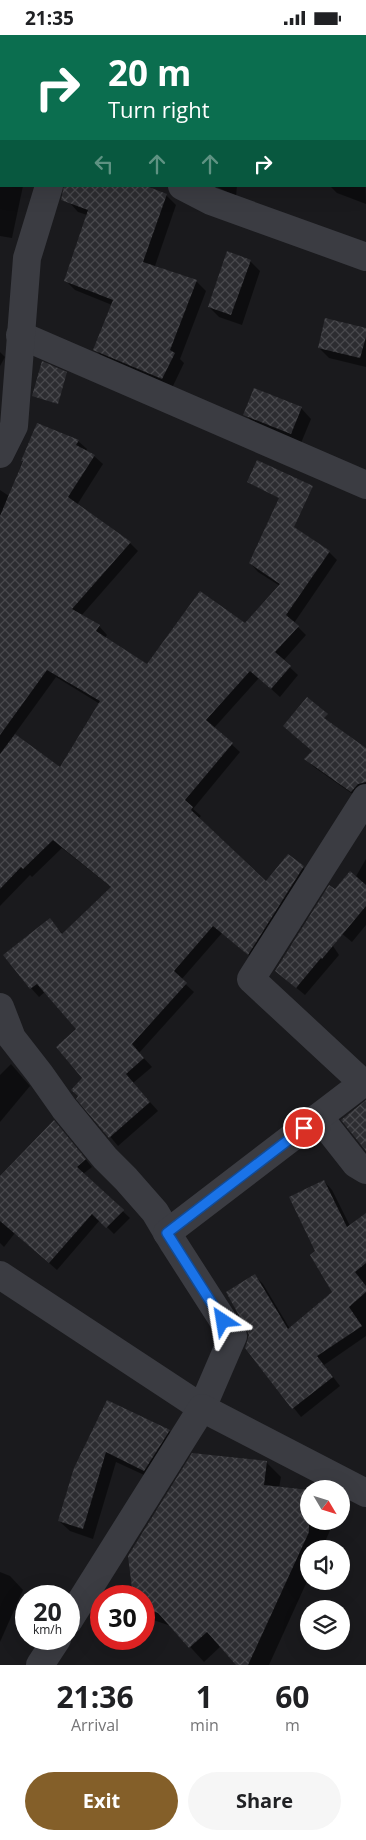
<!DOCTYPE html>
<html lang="en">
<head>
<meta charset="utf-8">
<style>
	body { margin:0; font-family:"Open Sans",sans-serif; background:#f6f6f6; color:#202124; height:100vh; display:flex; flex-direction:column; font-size:19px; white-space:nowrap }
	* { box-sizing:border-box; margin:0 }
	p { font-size:16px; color:#757577 }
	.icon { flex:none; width:28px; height:28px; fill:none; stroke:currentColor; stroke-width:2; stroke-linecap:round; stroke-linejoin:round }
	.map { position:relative; height:1630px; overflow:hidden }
	.details { display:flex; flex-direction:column; background:#fff; flex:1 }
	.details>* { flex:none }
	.top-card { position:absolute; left:0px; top:0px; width:366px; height:152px; box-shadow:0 5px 20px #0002; background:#0b6e4f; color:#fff; overflow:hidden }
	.needle { width:32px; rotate:128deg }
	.tools { position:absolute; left:300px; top:1445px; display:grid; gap:10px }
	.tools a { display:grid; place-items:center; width:50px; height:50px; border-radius:50%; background:#fff; box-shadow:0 5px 20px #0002; font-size:25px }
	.speed { position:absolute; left:15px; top:1550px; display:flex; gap:10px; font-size:25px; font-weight:700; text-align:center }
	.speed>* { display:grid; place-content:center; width:65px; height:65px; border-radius:50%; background:#fff; box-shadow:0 5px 20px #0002; line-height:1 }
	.speed small { font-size:12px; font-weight:400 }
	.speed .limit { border:8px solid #d22; background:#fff; color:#111 }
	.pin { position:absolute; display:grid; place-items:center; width:42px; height:42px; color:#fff; margin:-21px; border:2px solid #fff; border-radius:50%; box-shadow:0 1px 5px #0007 }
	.me { position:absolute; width:55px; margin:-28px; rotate:327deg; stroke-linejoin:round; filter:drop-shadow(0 0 4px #0008) }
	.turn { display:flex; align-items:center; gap:18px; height:105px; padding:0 25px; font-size:22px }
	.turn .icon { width:65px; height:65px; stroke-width:2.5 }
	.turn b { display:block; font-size:35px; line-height:42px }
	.lanes { display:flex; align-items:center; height:48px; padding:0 25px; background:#0003; justify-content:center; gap:25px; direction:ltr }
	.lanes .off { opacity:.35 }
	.eta { display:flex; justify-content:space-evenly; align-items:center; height:85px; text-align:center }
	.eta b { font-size:30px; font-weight:700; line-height:35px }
	.button { display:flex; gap:10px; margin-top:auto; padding:10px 25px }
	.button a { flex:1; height:58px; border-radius:30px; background:#845f29; color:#fff; font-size:20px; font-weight:700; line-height:58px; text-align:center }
	.button a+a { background:#f6f6f6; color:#202124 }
	.status { display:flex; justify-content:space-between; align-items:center; height:35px; padding:0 25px; background:#fff; direction:ltr }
	.status svg { height:14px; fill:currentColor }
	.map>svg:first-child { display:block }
	.shadow { fill:#0007; fill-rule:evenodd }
	.building { fill:url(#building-cross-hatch) }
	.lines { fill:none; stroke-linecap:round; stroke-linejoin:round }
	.minor { stroke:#3b3c42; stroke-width:28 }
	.route-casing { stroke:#114b97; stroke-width:12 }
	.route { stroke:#1a73e8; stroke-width:9 }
</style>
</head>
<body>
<div class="status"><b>21:35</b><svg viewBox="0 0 49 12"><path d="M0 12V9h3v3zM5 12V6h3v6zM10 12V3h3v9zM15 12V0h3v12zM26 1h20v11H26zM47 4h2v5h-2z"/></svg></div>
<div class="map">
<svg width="366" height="1630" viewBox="0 0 366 1630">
	<defs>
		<pattern id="building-cross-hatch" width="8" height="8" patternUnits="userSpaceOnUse" patternTransform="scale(1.25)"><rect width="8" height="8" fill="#2d2d31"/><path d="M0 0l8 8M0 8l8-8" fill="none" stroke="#49494d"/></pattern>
	</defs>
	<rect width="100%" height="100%" fill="#1a1a1d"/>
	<g class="shadow">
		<path d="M 35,0 L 68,0 L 35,1 Z"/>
		<path d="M 258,0 L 366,1 L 366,54 L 365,1 L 258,1 Z"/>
		<path d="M 0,88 L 1,151 L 23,151 L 12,203 L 0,201 Z"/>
		<path d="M 365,125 L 366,169 L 337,158 L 330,151 L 365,151 Z"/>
		<path d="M 215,151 L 237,151 L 236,161 Z"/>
		<path d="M 166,160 L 176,170 L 155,231 L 196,246 L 206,256 L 180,324 L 184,328 L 172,353 L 104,324 L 95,314 L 112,270 L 75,255 L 65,245 L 87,180 L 78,177 L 69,167 Z"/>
		<path d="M 250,226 L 260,236 L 242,290 L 219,282 L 209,272 Z"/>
		<path d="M 366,295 L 366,332 L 329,323 L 319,313 Z"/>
		<path d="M 0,317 L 5,322 L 0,331 Z"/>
		<path d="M 301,373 L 311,384 L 301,408 L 255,390 L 245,379 Z"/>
		<path d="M 37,389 L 78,406 L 87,414 L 86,416 L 94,421 L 103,429 L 77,470 L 130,508 L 138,516 L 81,581 L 99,591 L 107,600 L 105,603 L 147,630 L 245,590 L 280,551 L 258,537 L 250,528 L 329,517 L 337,525 L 294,588 L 306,600 L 283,626 L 298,640 L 280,662 L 259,643 L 214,693 L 240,717 L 193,774 L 201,781 L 198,784 L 266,848 L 288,821 L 312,840 L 257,927 L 222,898 L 181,945 L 194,957 L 139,1018 L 152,1032 L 133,1048 L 158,1076 L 118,1111 L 78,1063 L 84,1043 L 78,995 L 45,957 L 39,962 L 31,953 L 50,885 L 63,899 L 112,853 L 62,813 L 32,842 L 30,840 L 0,871 L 0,455 L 9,461 ZM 56,642 L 100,669 L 60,734 L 14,700 Z"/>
		<path d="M 284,691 L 366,715 L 366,760 L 361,765 L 314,732 L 306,724 L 313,717 Z"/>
		<path d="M 366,824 L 366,890 L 352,907 L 324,884 L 335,856 L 355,843 Z"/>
		<path d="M 319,890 L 339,920 L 305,960 L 276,936 Z"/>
		<path d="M 11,1029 L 30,1051 L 0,1087 L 0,1040 Z"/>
		<path d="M 61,1094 L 92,1132 L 83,1139 L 130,1183 L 114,1199 L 100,1185 L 57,1235 L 15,1198 L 4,1212 L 0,1208 L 0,1143 Z"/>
		<path d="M 324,1146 L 332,1155 L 350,1191 L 366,1180 L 366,1301 L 324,1330 L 340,1351 L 301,1382 L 246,1313 L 250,1299 L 255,1241 L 263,1249 L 290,1294 L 333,1258 L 317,1217 Z"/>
		<path d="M 107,1367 L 169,1396 L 179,1407 L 155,1445 L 116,1427 L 93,1504 L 70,1496 L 59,1486 Z"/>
		<path d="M 266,1427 L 281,1442 L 279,1453 L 309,1486 L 334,1486 L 322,1514 L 309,1514 L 309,1542 L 269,1630 L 238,1630 L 221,1611 L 204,1627 L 171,1591 L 150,1584 L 144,1577 L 144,1561 L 135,1561 L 129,1521 Z"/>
		<path d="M 0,1537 L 10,1541 L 23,1555 L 0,1607 Z"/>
	</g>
	<g class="building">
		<path d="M 64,151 L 146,151 L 167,159 L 143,227 L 197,245 L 170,315 L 175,318 L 162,344 L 93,315 L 113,265 L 64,246 L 88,175 L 61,165 Z"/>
		<path d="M 227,216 L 251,225 L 231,280 L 208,272 Z"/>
		<path d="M 325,283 L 366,293 L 366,302 L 360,323 L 318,313 Z"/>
		<path d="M 42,326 L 67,337 L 58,369 L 32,361 Z"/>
		<path d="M 254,353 L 302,372 L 291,399 L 243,380 Z"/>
		<path d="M 37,388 L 79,405 L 76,410 L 95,420 L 68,462 L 131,507 L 72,574 L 100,590 L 96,596 L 147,629 L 200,556 L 245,588 L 280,549 L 249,528 L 279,463 L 247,447 L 257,425 L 313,451 L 294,492 L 330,516 L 286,580 L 299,591 L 275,617 L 291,631 L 271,654 L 250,636 L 206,685 L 233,708 L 185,765 L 193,772 L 191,775 L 266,846 L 288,819 L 304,831 L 248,920 L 213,891 L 174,936 L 187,948 L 132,1009 L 144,1023 L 126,1039 L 150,1067 L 109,1103 L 76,1064 L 78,1061 L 71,1055 L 82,1043 L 56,1012 L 76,994 L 37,949 L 30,954 L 3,920 L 50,883 L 62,899 L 111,852 L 53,805 L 23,834 L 21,832 L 0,854 L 0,719 L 15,699 L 60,732 L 100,666 L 47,635 L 0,700 L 0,481 L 23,426 L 21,426 Z"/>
		<path d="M 307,662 L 328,679 L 324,683 L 366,713 L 366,747 L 358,749 L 351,757 L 304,724 L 312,716 L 283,691 Z"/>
		<path d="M 350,836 L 366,850 L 366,871 L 322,924 L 321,923 L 296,953 L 275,936 L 329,850 L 335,854 Z"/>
		<path d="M 366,1065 L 366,1116 L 341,1085 Z"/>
		<path d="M 54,1085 L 86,1124 L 77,1132 L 124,1175 L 106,1193 L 92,1179 L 49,1228 L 0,1186 L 0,1141 Z"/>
		<path d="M 324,1145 L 347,1192 L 366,1178 L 366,1228 L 355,1237 L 366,1251 L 366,1257 L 349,1272 L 362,1291 L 317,1321 L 333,1342 L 292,1374 L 245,1313 L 249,1300 L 246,1293 L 226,1257 L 255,1239 L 288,1294 L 332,1257 L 310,1220 L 315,1216 L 289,1162 Z"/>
		<path d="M 107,1365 L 170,1395 L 144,1436 L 106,1417 L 83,1494 L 58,1486 L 74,1433 Z"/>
		<path d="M 192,1418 L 267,1426 L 264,1450 L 309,1455 L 309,1497 L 248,1630 L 236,1630 L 207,1597 L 189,1613 L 158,1578 L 144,1573 L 144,1561 L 133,1561 L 128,1521 Z"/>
	</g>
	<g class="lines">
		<g class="minor">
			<path d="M 85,1 L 85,0"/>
			<path d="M 182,151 L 211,166 L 366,222"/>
			<path d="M 20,300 L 366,450"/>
			<path d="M 0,419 L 14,391 L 27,223 L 49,151"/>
			<path d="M 0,972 L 12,1003 L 40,1039 L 64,1073 L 105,1123 L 126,1144 L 155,1177 L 174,1209 L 233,1301 L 202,1373 L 0,1240"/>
			<path d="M 319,1082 L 356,1129 L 366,1135"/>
			<path d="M 167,1198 L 363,1048 L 251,944 L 366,763"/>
			<path d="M 69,1585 L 202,1373 L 366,1458"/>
			<path d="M 40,1630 L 57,1604"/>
		</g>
	</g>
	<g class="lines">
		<defs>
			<path id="route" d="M 223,1286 L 167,1198 L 304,1093"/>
		</defs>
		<use href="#route" class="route-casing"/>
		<use href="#route" class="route"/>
	</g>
</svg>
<div class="tools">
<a><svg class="needle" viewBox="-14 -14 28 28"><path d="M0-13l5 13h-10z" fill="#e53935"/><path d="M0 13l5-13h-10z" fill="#757577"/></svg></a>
<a><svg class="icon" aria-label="sound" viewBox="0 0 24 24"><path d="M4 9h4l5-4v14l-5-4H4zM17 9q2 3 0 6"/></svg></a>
<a><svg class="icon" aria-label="layers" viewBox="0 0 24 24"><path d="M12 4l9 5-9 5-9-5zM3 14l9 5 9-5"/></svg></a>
</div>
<div class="speed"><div>20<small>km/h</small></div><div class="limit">30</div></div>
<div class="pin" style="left:304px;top:1093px;background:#d93025"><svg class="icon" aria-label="arrive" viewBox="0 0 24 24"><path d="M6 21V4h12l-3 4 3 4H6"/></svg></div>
<svg class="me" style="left:223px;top:1286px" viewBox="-20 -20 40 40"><path d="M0-17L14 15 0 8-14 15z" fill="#1a73e8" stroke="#fff" stroke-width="4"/></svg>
<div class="top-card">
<div class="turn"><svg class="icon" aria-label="right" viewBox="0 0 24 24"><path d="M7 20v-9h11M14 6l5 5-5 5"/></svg><div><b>20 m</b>Turn right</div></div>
<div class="lanes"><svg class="icon off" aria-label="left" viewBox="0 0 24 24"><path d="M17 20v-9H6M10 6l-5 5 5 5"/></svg><svg class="icon off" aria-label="ahead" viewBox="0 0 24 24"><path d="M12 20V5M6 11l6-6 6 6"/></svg><svg class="icon off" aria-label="ahead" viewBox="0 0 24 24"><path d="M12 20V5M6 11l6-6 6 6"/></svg><svg class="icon" aria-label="right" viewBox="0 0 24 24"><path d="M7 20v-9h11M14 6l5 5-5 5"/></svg></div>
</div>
</div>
<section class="details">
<div class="eta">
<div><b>21:36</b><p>Arrival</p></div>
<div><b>1</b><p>min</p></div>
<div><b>60</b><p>m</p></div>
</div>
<div class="button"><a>Exit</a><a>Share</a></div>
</section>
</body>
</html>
